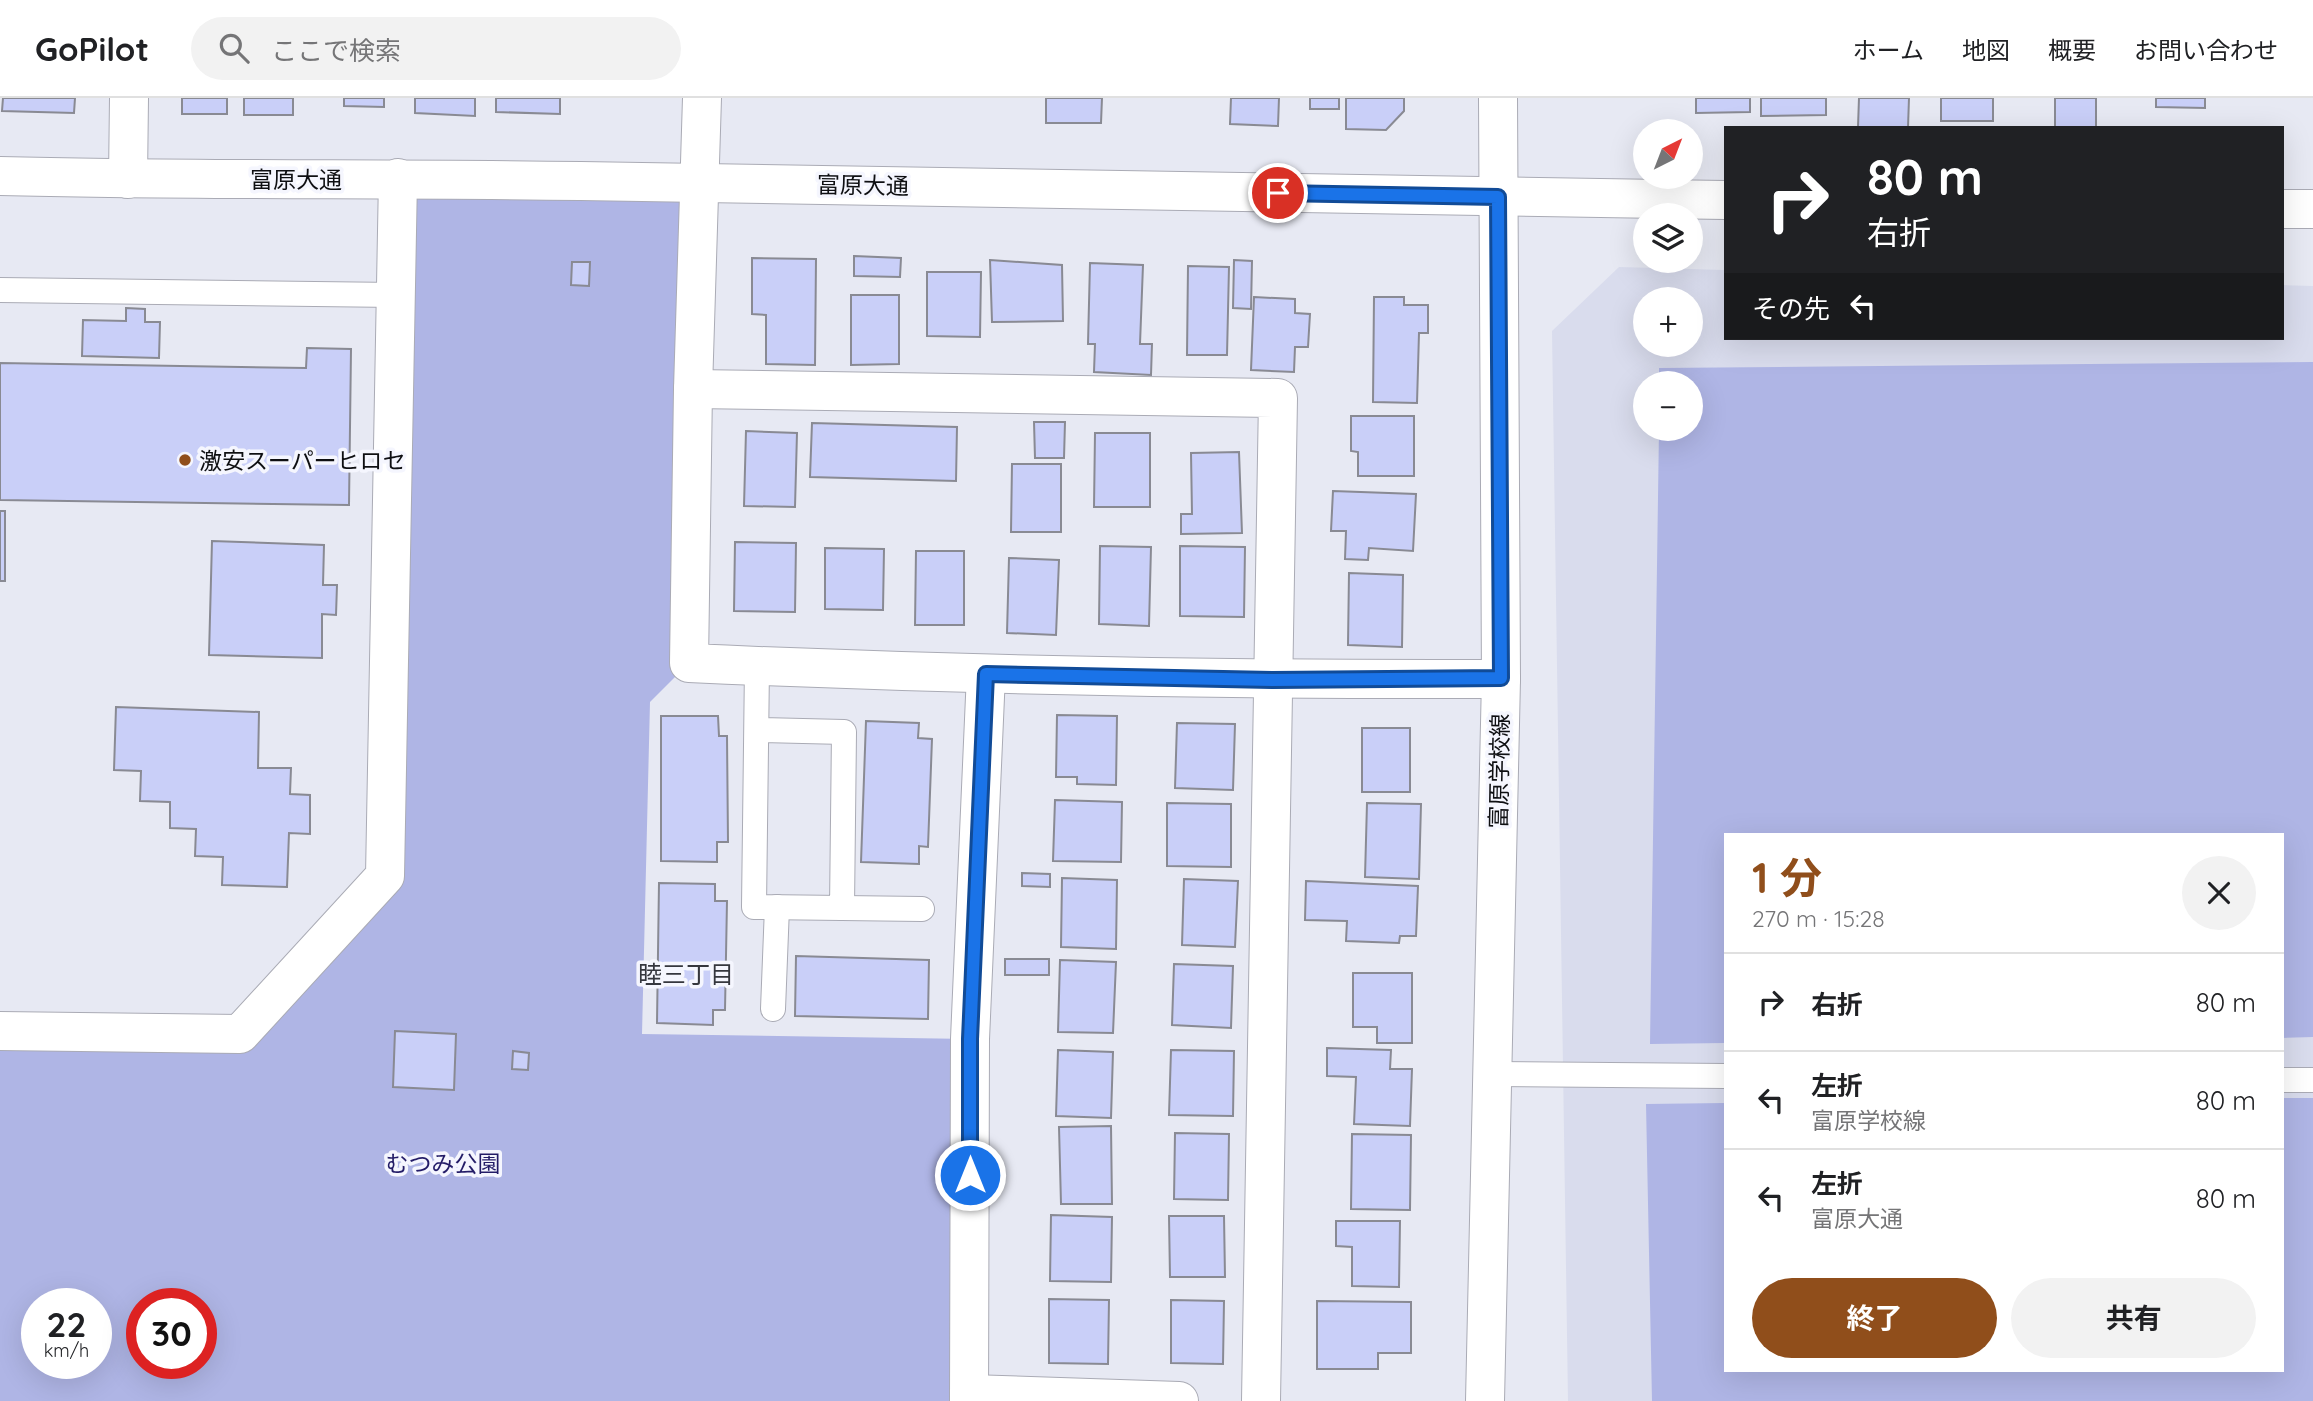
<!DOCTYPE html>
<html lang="ja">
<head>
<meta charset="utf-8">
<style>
	body { margin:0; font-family:Quicksand,"Noto Sans JP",sans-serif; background:#f2f2f2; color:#202124; height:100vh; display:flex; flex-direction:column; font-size:26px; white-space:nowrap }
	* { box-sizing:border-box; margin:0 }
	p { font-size:23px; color:#757577 }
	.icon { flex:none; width:38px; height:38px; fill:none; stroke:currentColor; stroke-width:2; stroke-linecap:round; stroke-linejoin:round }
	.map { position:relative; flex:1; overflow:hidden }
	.details { position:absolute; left:1724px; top:735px; width:560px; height:539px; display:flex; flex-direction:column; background:#fff; border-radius:0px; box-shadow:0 7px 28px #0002 }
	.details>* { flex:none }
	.banner { position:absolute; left:1724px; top:28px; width:560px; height:214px; border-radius:0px; box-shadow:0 7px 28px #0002; background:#202124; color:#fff; overflow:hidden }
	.needle { width:46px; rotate:42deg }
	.controls { position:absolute; left:1633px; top:21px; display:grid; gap:14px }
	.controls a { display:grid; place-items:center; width:70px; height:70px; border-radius:50%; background:#fff; box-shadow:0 7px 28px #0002; font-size:35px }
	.speed { position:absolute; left:21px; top:1190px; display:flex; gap:14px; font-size:35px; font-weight:700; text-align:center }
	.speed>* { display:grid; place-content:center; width:91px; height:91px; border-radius:50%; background:#fff; box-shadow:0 7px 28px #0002; line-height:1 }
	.speed small { font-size:18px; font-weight:400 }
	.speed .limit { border:10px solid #d22; background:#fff; color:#111 }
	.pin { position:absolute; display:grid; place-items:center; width:60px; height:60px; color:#fff; margin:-30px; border:4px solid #fff; border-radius:50%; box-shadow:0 2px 7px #0007 }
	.me { position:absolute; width:77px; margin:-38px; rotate:0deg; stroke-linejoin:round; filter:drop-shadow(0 0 5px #0008) }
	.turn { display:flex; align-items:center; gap:24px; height:147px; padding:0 28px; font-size:32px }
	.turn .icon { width:91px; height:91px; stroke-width:2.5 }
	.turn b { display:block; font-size:49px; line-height:60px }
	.then { display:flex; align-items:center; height:66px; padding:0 28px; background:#0003; gap:14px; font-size:26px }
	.round { display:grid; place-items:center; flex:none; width:74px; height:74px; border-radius:37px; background:#f2f2f2 }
	.head { display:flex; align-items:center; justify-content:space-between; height:119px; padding:0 28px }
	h1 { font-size:42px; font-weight:700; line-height:52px; color:#904e1b }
	.primary-button { display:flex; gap:14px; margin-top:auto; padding:14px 28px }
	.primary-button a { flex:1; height:80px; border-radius:42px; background:#904e1b; color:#fff; font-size:28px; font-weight:700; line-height:80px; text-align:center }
	.primary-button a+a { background:#f2f2f2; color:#202124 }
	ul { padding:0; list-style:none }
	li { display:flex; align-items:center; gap:21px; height:98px; padding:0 28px; border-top:2px solid #e0e0e0 }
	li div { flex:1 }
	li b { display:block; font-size:26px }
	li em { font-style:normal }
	header { display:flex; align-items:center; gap:42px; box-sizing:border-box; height:98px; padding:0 35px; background:#fff; border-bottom:2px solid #e0e0e0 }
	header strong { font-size:33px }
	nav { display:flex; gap:38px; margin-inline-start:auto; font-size:24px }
	.search { width:490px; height:63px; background:#f2f2f2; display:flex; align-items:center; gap:18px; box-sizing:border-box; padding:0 24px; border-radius:38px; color:#757577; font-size:26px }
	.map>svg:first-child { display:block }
	.built { fill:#d9dced; fill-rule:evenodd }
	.green { fill:#afb5e5; fill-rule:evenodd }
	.building { fill:#c9cff8; stroke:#898a93; stroke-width:2 }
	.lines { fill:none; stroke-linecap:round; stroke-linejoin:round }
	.lane-casing { stroke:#aaabb5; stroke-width:26 }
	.street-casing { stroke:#aaabb5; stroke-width:40 }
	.secondary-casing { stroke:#aaabb5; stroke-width:40 }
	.lane { stroke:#fff; stroke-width:24 }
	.street { stroke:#fff; stroke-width:38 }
	.secondary { stroke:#fff; stroke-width:38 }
	.route-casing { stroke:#114b97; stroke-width:18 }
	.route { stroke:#1a73e8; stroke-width:12 }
	.poi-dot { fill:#904e1b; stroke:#f5f6fe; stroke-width:2.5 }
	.labels { text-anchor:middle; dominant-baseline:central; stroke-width:7; stroke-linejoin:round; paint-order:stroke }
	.street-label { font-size:23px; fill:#0e0f12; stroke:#f5f6fe }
	.poi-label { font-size:23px; fill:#0e0f12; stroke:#f5f6fe; text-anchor:start }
	.park-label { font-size:23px; fill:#231c67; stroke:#f5f6fe }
	.neighbourhood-label { font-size:24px; fill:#35373e; stroke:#f5f6fe }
</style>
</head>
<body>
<header>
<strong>GoPilot</strong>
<div class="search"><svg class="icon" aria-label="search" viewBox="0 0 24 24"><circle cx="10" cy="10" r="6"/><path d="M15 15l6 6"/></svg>ここで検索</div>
<nav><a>ホーム</a><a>地図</a><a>概要</a><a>お問い合わせ</a></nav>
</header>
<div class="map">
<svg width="2313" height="1303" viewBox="0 0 2313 1303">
	<rect width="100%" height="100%" fill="#e7e9f3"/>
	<path class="built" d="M 1619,169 L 1725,172 L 1726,240 L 2282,240 L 2282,187 L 2313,188 L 2313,1303 L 1568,1303 L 1552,233 ZM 1645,201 L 1690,201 L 1690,247 L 1645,247 ZM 1645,285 L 1690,285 L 1690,331 L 1645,331 ZM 1726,737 L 2282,737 L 2282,1272 L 1726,1272 Z"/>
	<g class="green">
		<path d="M 398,80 L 699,84 L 689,565 L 650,604 L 642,936 L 970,941 L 968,1303 L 0,1303 L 0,933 L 240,936 L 385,778 ZM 37,1206 L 96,1206 L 96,1265 L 37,1265 ZM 142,1206 L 201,1206 L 201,1265 L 142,1265 Z"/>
		<path d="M 2313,264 L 2313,939 L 2282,940 L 2282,737 L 1726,737 L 1725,945 L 1650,946 L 1659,331 L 1690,331 L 1690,285 L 1659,285 L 1659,270 Z"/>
		<path d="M 2282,1000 L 2313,1000 L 2313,1303 L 1652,1303 L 1646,1006 L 1725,1005 L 1726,1272 L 2282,1272 Z"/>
	</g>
	<g class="building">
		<path d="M 3,0 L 75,0 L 74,15 L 2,13 Z"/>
		<rect x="182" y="0" width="45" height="16"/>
		<rect x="244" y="0" width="49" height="17"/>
		<path d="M 344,0 L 384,0 L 384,9 L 344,8 Z"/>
		<path d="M 415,0 L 475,0 L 475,18 L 415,15 Z"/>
		<path d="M 496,0 L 560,0 L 560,16 L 496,14 Z"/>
		<path d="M 1046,0 L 1102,0 L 1101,25 L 1046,25 Z"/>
		<path d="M 1231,0 L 1279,0 L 1278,28 L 1230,26 Z"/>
		<rect x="1310" y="0" width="29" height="11"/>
		<path d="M 1346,0 L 1404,0 L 1404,13 L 1386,32 L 1346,31 Z"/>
		<path d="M 1696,0 L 1750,0 L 1750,14 L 1696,15 Z"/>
		<path d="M 1761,0 L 1826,0 L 1826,17 L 1761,18 Z"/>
		<path d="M 1859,0 L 1909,0 L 1908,30 L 1858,29 Z"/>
		<rect x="1941" y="0" width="52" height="23"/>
		<rect x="2055" y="0" width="41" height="30"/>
		<path d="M 2156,0 L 2205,0 L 2205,10 L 2156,9 Z"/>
		<path d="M 854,158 L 901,160 L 900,179 L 854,178 Z"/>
		<path d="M 752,160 L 816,161 L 815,267 L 766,266 L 766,217 L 752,216 Z"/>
		<path d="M 990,162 L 1062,167 L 1063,223 L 992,224 Z"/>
		<path d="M 1234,162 L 1252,163 L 1251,211 L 1233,210 Z"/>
		<path d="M 572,164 L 590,164 L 589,188 L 571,187 Z"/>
		<path d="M 1090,165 L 1143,167 L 1140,246 L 1152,246 L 1151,277 L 1094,274 L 1095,246 L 1088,246 Z"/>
		<path d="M 1188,168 L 1229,169 L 1227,257 L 1187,257 Z"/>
		<path d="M 927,174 L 981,174 L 980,239 L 927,238 Z"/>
		<path d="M 851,197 L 899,197 L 899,266 L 851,267 Z"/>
		<path d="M 1254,199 L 1295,201 L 1295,215 L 1310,216 L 1308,249 L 1295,249 L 1294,274 L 1251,272 Z"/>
		<path d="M 1374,199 L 1404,199 L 1404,207 L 1428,207 L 1428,235 L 1419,235 L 1417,305 L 1373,304 Z"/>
		<path d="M 126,210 L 145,211 L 145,224 L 160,224 L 159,260 L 82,258 L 83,222 L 126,223 Z"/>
		<path d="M 307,250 L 351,251 L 349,407 L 0,402 L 0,265 L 306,270 Z"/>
		<path d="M 1351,318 L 1414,318 L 1414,378 L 1358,378 L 1358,354 L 1351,353 Z"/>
		<path d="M 1034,324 L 1065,324 L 1064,360 L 1035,360 Z"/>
		<path d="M 812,325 L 957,329 L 956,383 L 810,379 Z"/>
		<path d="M 746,333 L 797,335 L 795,409 L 744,408 Z"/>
		<path d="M 1095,335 L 1150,335 L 1150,409 L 1094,409 Z"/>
		<path d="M 1239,354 L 1242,435 L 1181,436 L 1181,416 L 1192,416 L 1191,355 Z"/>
		<path d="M 1012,366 L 1061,366 L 1061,434 L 1011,434 Z"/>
		<path d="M 1333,393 L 1416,396 L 1413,453 L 1369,450 L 1368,462 L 1345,461 L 1346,433 L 1331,433 Z"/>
		<rect x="0" y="413" width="5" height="70"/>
		<path d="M 212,443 L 324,447 L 323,487 L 337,487 L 336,517 L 322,516 L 322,560 L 209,557 Z"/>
		<path d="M 735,444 L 796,445 L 795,514 L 734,513 Z"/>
		<path d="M 1100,448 L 1151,449 L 1149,528 L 1099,526 Z"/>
		<path d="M 1180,448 L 1245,449 L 1244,519 L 1180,518 Z"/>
		<path d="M 825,450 L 884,451 L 883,512 L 825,511 Z"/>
		<path d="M 916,453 L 964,453 L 964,527 L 915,527 Z"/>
		<path d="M 1009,460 L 1059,462 L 1056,537 L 1007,535 Z"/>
		<path d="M 1349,475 L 1403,477 L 1402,549 L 1348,547 Z"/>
		<path d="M 116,609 L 259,614 L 258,670 L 291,670 L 290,696 L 310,697 L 310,736 L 289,735 L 287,789 L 222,787 L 223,759 L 195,758 L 196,731 L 170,730 L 170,704 L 140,703 L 141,673 L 114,672 Z"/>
		<path d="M 1057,617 L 1117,618 L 1116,687 L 1077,686 L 1077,679 L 1056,679 Z"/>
		<path d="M 661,618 L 718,618 L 719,638 L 727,638 L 728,744 L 717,744 L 717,764 L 661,763 Z"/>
		<path d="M 866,623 L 919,625 L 918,640 L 932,641 L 928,749 L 919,748 L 919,766 L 861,764 Z"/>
		<path d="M 1177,625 L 1235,626 L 1233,692 L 1175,690 Z"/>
		<rect x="1362" y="630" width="48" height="64"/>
		<path d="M 1055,702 L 1122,704 L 1121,764 L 1053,763 Z"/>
		<path d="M 1167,705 L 1231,706 L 1231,769 L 1167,768 Z"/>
		<path d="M 1367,705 L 1421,706 L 1419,781 L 1365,779 Z"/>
		<path d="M 1022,775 L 1050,776 L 1050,789 L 1022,788 Z"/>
		<path d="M 1062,780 L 1117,782 L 1116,851 L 1061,849 Z"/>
		<path d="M 1184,781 L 1238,783 L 1235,849 L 1182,847 Z"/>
		<path d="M 1306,783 L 1418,788 L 1416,838 L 1400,838 L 1399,845 L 1346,843 L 1347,823 L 1305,822 Z"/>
		<path d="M 659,785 L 715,786 L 715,803 L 727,803 L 725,912 L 713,912 L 713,927 L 657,925 Z"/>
		<path d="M 796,858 L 929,862 L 928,921 L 795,918 Z"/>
		<rect x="1005" y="861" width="44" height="16"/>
		<path d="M 1060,862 L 1116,864 L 1113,935 L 1058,934 Z"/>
		<path d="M 1174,866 L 1233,868 L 1231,930 L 1172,927 Z"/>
		<path d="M 1353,875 L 1412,875 L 1412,945 L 1377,945 L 1377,929 L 1353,929 Z"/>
		<path d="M 395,933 L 456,936 L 454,992 L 393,989 Z"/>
		<path d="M 1327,950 L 1391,952 L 1390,971 L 1412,971 L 1410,1028 L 1354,1026 L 1356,979 L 1327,978 Z"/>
		<path d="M 1058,952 L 1113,954 L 1111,1020 L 1056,1018 Z"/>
		<path d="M 1171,952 L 1234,953 L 1233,1018 L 1169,1017 Z"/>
		<path d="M 513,953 L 529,955 L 528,972 L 512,971 Z"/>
		<path d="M 1111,1028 L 1112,1106 L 1061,1106 L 1059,1029 Z"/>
		<path d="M 1175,1035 L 1229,1036 L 1228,1102 L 1174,1101 Z"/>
		<path d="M 1352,1036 L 1411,1037 L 1410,1112 L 1351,1111 Z"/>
		<path d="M 1051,1117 L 1112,1119 L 1111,1184 L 1050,1183 Z"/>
		<path d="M 1169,1118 L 1224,1118 L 1225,1179 L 1170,1179 Z"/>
		<path d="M 1336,1123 L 1400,1123 L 1399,1189 L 1352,1188 L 1352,1149 L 1336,1148 Z"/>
		<path d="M 1049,1201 L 1109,1202 L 1108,1266 L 1049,1265 Z"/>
		<path d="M 1171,1202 L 1224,1203 L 1223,1266 L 1171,1265 Z"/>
		<path d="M 1317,1203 L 1411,1204 L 1411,1255 L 1378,1255 L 1378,1271 L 1317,1271 Z"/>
	</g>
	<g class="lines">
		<defs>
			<g id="lane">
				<path d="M 0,192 L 396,197"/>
				<path d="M 757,632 L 844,634 L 842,810 L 754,809 L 757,568"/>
				<path d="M 842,810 L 922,811"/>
				<path d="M 773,911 L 777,809"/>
				<path d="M 1492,976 L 1726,978"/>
				<path d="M 2282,982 L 2313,982"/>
			</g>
			<g id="street">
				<path d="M 702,0 L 693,291 L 689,565 C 959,577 1230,582 1501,581"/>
				<path d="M 128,81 L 129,0"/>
				<path d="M 693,291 L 1278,300 L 1261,1303"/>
				<path d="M 0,933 L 240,936 L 385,778 L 398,80"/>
				<path d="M 969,1296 L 1179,1303"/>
				<path d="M 969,1303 L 970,941 L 986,576"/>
			</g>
			<g id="secondary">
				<path d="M 0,78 C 194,83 387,80 581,83 C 962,88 1344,96 1726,102"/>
				<path d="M 2282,111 L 2313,111"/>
				<path d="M 1485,1303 L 1501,581 L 1498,0"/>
			</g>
		</defs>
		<use href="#lane" class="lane-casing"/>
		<use href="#street" class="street-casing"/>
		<use href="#secondary" class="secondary-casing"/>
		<use href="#lane" class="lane"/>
		<use href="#street" class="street"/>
		<use href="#secondary" class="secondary"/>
	</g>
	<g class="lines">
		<defs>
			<path id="route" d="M 970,1077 L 970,941 L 986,576 L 1273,582 L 1501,580 L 1498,99 L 1278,95"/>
		</defs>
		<use href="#route" class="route-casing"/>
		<use href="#route" class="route"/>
	</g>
	<circle class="poi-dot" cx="185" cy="362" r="7"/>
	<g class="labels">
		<g class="street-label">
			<text x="296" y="81">富原大通</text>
			<text transform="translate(863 87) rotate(1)">富原大通</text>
			<text transform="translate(1499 673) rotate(-89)">富原学校線</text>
		</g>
		<g class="poi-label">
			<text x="199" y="362">激安スーパーヒロセ</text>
		</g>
		<g class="park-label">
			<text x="443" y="1065">むつみ公園</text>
		</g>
		<g class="neighbourhood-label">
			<text x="686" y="876">睦三丁目</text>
		</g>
	</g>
</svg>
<div class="controls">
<a><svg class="needle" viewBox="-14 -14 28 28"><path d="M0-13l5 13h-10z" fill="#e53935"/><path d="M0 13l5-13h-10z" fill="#757577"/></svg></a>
<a><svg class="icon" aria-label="layers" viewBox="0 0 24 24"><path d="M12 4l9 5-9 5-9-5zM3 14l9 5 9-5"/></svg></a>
<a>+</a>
<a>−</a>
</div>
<div class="speed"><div>22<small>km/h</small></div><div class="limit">30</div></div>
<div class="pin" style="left:1278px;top:95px;background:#d93025"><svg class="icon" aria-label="arrive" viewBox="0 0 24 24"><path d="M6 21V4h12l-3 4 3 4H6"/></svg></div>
<svg class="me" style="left:970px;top:1077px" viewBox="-20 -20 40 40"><circle r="17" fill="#1a73e8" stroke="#fff" stroke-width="3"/><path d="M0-11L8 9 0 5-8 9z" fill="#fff"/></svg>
<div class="banner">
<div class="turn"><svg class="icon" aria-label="right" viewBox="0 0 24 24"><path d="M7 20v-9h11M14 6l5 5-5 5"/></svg><div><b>80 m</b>右折</div></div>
<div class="then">その先<svg class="icon" aria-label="left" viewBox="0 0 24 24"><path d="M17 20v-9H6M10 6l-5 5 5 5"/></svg></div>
</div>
<section class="details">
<div class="head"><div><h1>1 分</h1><p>270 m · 15:28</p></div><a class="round"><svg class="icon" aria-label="close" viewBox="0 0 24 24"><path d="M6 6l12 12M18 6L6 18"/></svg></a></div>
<ul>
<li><svg class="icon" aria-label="right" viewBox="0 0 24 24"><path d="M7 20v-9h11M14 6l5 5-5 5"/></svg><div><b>右折</b></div><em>80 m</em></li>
<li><svg class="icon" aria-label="left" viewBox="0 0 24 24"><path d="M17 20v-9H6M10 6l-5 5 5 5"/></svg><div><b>左折</b><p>富原学校線</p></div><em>80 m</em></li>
<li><svg class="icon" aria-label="left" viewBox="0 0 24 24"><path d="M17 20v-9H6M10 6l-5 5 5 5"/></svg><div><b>左折</b><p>富原大通</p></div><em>80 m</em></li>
</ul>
<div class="primary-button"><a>終了</a><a>共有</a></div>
</section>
</div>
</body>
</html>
